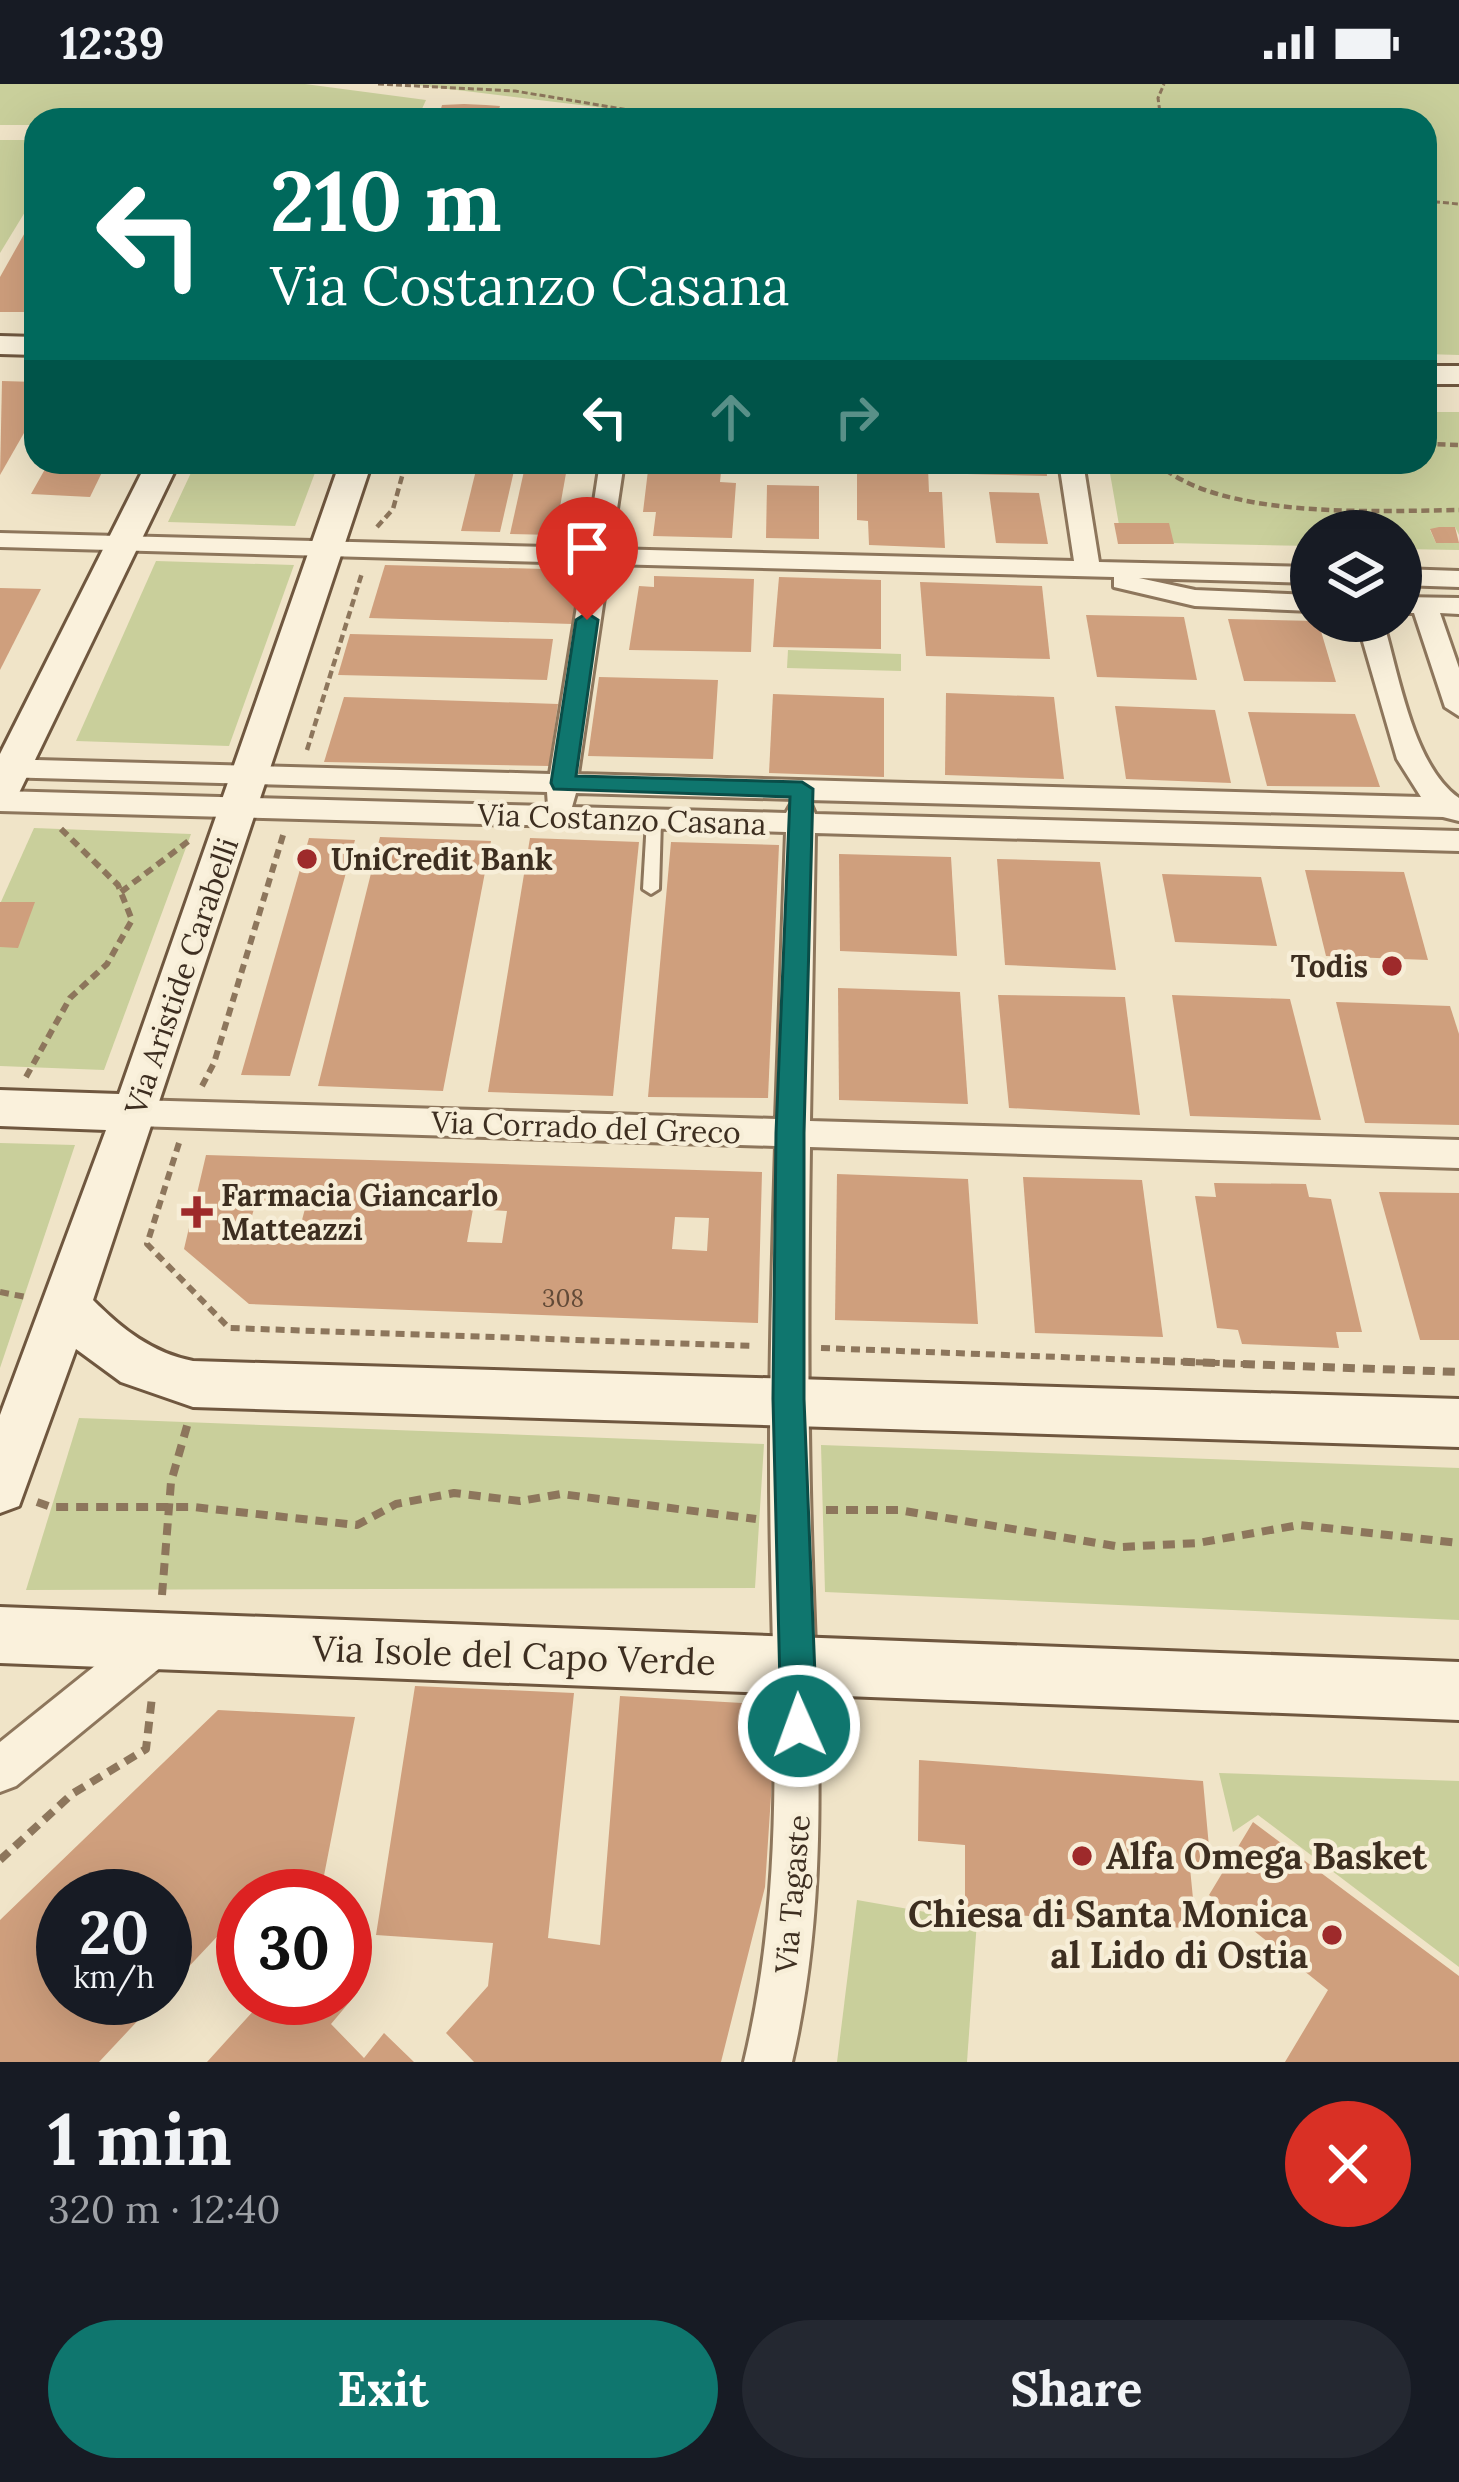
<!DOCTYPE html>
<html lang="en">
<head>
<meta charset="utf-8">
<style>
	body { margin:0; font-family:Lora,serif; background:#242831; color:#f1f3f6; height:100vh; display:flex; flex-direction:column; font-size:45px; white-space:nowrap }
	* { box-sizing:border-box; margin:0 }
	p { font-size:39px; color:#9ea1a6 }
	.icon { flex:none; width:66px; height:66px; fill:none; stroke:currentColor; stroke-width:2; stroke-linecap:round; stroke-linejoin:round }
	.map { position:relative; height:1978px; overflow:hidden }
	.details { display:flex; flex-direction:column; background:#171b24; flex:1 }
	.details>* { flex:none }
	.banner { position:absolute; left:24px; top:24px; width:1413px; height:366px; border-radius:36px; box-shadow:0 12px 48px #0002; background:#00695c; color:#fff; overflow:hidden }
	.tools { position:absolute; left:1290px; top:426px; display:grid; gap:24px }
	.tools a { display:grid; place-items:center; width:132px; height:132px; border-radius:50%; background:#171b24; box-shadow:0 12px 48px #0002; font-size:60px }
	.speed { position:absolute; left:36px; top:1785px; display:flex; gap:24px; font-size:60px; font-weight:700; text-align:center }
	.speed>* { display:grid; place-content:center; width:156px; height:156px; border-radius:50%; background:#171b24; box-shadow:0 12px 48px #0002; line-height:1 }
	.speed small { font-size:30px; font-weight:400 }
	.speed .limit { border:18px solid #d22; background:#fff; color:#111 }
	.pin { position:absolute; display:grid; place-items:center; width:102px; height:102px; color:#fff; margin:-123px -51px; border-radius:50% 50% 50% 0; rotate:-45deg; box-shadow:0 0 12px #0007 }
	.pin .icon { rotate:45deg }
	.me { position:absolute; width:132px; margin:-66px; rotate:358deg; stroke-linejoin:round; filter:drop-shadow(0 0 9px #0008) }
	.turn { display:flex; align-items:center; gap:42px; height:252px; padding:0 48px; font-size:54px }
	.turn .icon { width:156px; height:156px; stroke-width:2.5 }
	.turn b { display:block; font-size:84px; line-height:102px }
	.lanes { display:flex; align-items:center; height:114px; padding:0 48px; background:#0003; justify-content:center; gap:60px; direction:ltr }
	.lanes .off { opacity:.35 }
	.round { display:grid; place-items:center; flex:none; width:126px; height:126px; border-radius:63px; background:#242831 }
	.summary { display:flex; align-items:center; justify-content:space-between; height:204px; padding:0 48px }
	h1 { font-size:72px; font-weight:700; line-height:90px }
	.cta { display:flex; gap:24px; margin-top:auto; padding:24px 48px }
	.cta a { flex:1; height:138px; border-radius:72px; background:#0f766e; color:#fff; font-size:48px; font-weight:700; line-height:138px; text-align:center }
	.cta a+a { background:#242831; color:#f1f3f6 }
	.status { display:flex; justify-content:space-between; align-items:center; height:84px; padding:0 60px; background:#171b24; direction:ltr }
	.status svg { height:33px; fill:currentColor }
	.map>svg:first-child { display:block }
	.green { fill:#c9cf9b }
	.building { fill:#cf9f7d; fill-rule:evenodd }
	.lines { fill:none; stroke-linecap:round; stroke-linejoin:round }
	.lane-casing { stroke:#8d765c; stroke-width:6 }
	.street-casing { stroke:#8d765c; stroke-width:6 }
	.secondary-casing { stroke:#6f573f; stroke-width:6 }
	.path-far3 { stroke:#8d765c; stroke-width:3; stroke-dasharray:6 3; stroke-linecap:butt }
	.path-far2 { stroke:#8d765c; stroke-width:4.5; stroke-dasharray:8 4.5; stroke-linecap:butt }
	.path-far1 { stroke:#8d765c; stroke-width:6; stroke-dasharray:9 6; stroke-linecap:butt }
	.path { stroke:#8d765c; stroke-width:8; stroke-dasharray:12 8; stroke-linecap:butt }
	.lane { fill:#faf1dc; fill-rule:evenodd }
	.street { fill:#faf1dc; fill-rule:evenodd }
	.secondary { fill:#faf1dc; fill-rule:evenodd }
	.route { fill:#0f766e; stroke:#0a4d48; stroke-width:3 }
	.poi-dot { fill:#9e2a2b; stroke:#f7eed8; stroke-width:4.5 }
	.labels { text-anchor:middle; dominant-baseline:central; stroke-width:9; stroke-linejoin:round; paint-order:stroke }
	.number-label { font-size:24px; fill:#624a37 }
	.street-label { font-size:30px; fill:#3d2e20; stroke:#f7eed8 }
	.poi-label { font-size:30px; font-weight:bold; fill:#3d2e20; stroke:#f7eed8; text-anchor:start }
	.near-street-label { font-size:36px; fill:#3d2e20; stroke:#f7eed8 }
	.near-poi-label { font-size:36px; font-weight:bold; fill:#3d2e20; stroke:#f7eed8; text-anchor:start }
</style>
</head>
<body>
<div class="status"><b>12:39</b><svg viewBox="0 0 49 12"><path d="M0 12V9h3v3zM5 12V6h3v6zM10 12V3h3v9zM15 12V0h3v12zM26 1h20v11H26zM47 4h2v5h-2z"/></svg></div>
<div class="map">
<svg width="1459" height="1978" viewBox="0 0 1459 1978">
	<rect width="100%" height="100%" fill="#f0e4c8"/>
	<g class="green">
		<path d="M 0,0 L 305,0 L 426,16 L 417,36 L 36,36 L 36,41 L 0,41 Z"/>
		<path d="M 408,0 L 1459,0 L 1459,271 L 1425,270 L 1425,36 L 703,36 Z"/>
		<path d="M 0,56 L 36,56 L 36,110 L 0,169 Z"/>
		<path d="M 1425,328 L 1459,328 L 1459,451 L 1455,443 L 1430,446 L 1436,459 L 1459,459 L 1459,466 L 1401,465 L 1401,447 L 1311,447 L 1311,462 L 1122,458 L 1108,378 L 1425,378 Z"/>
		<path d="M 196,378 L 319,378 L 295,442 L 168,438 Z"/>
		<path d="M 156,477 L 294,481 L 229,662 L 76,657 Z"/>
		<path d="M 788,566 L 901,570 L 901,587 L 787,584 Z"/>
		<path d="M 34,744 L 191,750 L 104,986 L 0,982 L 0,820 Z"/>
		<path d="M 0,1059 L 75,1061 L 0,1284 Z"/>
		<path d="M 79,1334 L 764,1360 L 755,1504 L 26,1506 Z"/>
		<path d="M 821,1361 L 1459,1384 L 1459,1536 L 825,1508 Z"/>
		<path d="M 1219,1689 L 1459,1697 L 1459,1883 L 1258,1731 L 1233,1748 Z"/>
		<path d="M 857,1816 L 977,1837 L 967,1978 L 837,1978 Z"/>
	</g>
	<g class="building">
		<path d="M 464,20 L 486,21 L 500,22 L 496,36 L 438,36 L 442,21 Z"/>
		<path d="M 36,129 L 36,208 L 25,228 L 0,228 L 0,193 Z"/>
		<path d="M 2,297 L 36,298 L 36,328 L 0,391 Z"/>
		<path d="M 49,378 L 107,378 L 90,413 L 31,410 Z"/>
		<path d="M 478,378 L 516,378 L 500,448 L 461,447 Z"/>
		<path d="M 526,378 L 568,378 L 555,451 L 510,450 Z"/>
		<path d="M 649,378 L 722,378 L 720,398 L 736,399 L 732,454 L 653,452 L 656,428 L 643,428 Z"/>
		<path d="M 966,378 L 1046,378 L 1047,392 L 967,390 Z"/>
		<path d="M 857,383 L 928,384 L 929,408 L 942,408 L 945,464 L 869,461 L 868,437 L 857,436 Z"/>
		<path d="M 767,401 L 819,402 L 819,455 L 766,454 Z"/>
		<path d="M 989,408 L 1039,409 L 1048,460 L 996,459 Z"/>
		<path d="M 1114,439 L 1169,439 L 1174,460 L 1118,460 Z"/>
		<path d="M 1439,443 L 1455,443 L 1459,459 L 1436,459 L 1430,445 Z"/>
		<path d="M 385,481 L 583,486 L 572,540 L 369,534 Z"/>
		<path d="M 654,492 L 754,495 L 751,568 L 629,566 L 639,502 L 654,503 Z"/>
		<path d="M 779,493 L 881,496 L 881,565 L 773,563 Z"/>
		<path d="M 920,498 L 1042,502 L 1050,575 L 926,572 Z"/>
		<path d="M 0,504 L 41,505 L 0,586 Z"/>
		<path d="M 1086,531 L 1184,533 L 1197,596 L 1097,593 Z"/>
		<path d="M 1228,535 L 1318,537 L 1336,598 L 1244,597 Z"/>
		<path d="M 350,550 L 553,555 L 547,596 L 338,591 Z"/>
		<path d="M 599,593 L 718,596 L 713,675 L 588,672 Z"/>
		<path d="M 946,609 L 1054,613 L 1064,695 L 945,691 Z"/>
		<path d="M 773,610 L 884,614 L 884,693 L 769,689 Z"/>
		<path d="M 344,613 L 558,620 L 549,682 L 324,678 Z"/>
		<path d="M 1115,622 L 1215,626 L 1231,699 L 1126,695 Z"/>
		<path d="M 1248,628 L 1355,630 L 1380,703 L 1267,702 Z"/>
		<path d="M 380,753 L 491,757 L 443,1007 L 318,1002 Z"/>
		<path d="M 309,754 L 355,756 L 290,992 L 241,991 Z"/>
		<path d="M 530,754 L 639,758 L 613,1012 L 488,1008 Z"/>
		<path d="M 671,758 L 779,761 L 768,1014 L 648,1013 Z"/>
		<path d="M 839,770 L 951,773 L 957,872 L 840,867 Z"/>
		<path d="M 997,775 L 1100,778 L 1116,886 L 1005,881 Z"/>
		<path d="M 1305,786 L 1404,788 L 1428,876 L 1326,872 Z"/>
		<path d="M 1162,790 L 1261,793 L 1277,862 L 1175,858 Z"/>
		<path d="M 0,818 L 35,818 L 18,864 L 0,863 Z"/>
		<path d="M 838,904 L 960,908 L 968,1020 L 839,1016 Z"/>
		<path d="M 998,911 L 1125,913 L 1140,1031 L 1009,1024 Z"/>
		<path d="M 1172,911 L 1290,915 L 1321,1036 L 1190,1032 Z"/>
		<path d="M 1336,918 L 1450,922 L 1459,950 L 1459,1041 L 1365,1039 Z"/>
		<path d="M 206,1071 L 762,1088 L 758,1239 L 249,1220 L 184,1165 ZM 256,1118 L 306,1121 L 298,1151 L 258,1149 L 249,1142 ZM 473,1125 L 507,1127 L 502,1159 L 467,1158 ZM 675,1133 L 709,1134 L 707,1167 L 672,1165 Z"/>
		<path d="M 837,1090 L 968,1095 L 978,1240 L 835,1236 Z"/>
		<path d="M 1023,1093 L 1142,1096 L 1163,1253 L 1035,1249 Z"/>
		<path d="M 1214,1099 L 1306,1100 L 1309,1113 L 1331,1115 L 1362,1248 L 1336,1248 L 1339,1264 L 1242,1260 L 1238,1246 L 1217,1244 L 1195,1112 L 1216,1113 Z"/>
		<path d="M 1379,1108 L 1459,1109 L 1459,1256 L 1420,1256 Z"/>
		<path d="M 415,1602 L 574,1609 L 548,1854 L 600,1861 L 620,1612 L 777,1621 L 765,1803 L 721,1978 L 474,1978 L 446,1949 L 488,1902 L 493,1859 L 376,1851 Z"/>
		<path d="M 218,1626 L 355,1633 L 320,1812 L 276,1812 L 265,1801 L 255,1812 L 243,1812 L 243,1825 L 165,1908 L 165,1812 L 63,1812 L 63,1914 L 159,1914 L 99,1978 L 0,1978 L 0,1836 Z"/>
		<path d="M 919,1676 L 1203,1697 L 1211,1785 L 1190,1784 L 1196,1845 L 965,1827 L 965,1761 L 918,1757 Z"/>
		<path d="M 1253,1738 L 1459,1892 L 1459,1978 L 1285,1978 L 1328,1906 L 1209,1811 Z"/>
		<path d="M 345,1895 L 358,1908 L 331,1940 L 364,1974 L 384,1949 L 414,1978 L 207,1978 L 265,1914 L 345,1914 Z"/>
	</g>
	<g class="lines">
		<defs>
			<g id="lane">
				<path d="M 507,29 L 511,32 L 510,36 L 502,36 Z"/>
				<path d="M 654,731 L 661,736 L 659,805 L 651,810 L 643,805 L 647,736 Z"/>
			</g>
			<g id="street">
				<path d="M 600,378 L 624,378 L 611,465 L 1074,477 L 1059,378 L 1083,378 L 1099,478 L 1311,483 L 1311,499 L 1139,494 L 1195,506 L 1311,511 L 1311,527 L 1195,522 L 1114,503 L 1114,493 L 609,480 L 578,690 L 1421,713 L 1397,675 L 1357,537 L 1383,537 C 1399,591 1413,682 1459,714 L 1459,737 L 1443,733 L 809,716 L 815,730 L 1459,747 L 1459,767 L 815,749 L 810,1037 L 1459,1056 L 1459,1084 L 810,1063 C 808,1201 807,1339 812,1476 C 817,1649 831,1807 792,1978 L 744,1978 C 785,1806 774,1646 771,1472 C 768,1335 772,1199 776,1062 L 135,1042 L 123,1038 L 118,1029 L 123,1020 L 135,1016 L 776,1035 L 786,748 L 0,727 L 0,707 L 548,722 L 547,708 L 0,693 L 0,675 L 550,690 L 584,479 L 0,463 L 0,449 L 587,464 ZM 576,709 L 794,715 L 786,729 L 572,723 Z"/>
				<path d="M 1401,485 L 1459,487 L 1459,503 L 1401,501 Z"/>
				<path d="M 1401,513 L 1459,514 L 1459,530 L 1440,529 L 1459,584 L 1459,632 L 1445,623 L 1414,529 L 1401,529 Z"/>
				<path d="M 157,1538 L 172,1544 L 178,1559 L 172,1574 L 16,1702 L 0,1708 L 0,1658 L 142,1544 Z"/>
			</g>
			<g id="secondary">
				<path d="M 0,252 L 36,253 L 36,271 L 0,270 Z"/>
				<rect x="1425" y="282" width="34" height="18"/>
				<path d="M 147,378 L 179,378 L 19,709 L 14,718 L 0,722 L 0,670 Z"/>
				<path d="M 340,378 L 372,378 L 93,1216 C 122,1245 152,1269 193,1277 L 1459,1315 L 1459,1363 L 193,1323 L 121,1298 L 76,1265 L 19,1422 L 0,1429 L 0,1331 L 106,1046 L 0,1042 L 0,1006 L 119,1010 Z"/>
				<path d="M 0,1523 L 1459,1578 L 1459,1636 L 0,1579 Z"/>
			</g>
		</defs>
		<use href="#lane" class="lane-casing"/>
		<use href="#street" class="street-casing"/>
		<use href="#secondary" class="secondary-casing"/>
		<g class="path-far3">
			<path d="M 378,0 L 515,7 L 688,36"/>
			<path d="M 1161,36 L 1158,14 L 1164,0"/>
			<path d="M 1425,117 L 1459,120"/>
		</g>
		<g class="path-far2">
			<path d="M 1425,360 L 1459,361"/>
			<path d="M 1156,378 C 1218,436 1377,427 1459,426"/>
			<path d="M 1352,429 L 1374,447"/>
			<path d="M 377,443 L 393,425 L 406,378"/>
			<path d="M 307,666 L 362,489"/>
		</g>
		<g class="path-far1">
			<path d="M 121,808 L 190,756"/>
			<path d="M 26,993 L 70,914 L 107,880 L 132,836 L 118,801 L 60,744"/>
			<path d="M 202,1002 L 214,979 L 284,748"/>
			<path d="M 179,1059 L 147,1160 L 229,1244 L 754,1262"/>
			<path d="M 0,1208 L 26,1213"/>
			<path d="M 821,1264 L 1243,1280"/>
		</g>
		<g class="path">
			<path d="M 1163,1277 L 1459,1288"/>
			<path d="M 37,1418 L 51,1423 L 193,1423 L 357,1441 L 396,1420 L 454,1409 L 520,1417 L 561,1410 L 756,1435"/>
			<path d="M 826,1426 L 898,1426 L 1121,1463 L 1198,1459 L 1299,1441 L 1459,1459"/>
			<path d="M 162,1511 L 171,1398 L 189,1335"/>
			<path d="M 0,1776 L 72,1710 L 146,1665 L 152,1613"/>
		</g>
		<use href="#lane" class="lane"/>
		<use href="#street" class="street"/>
		<use href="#secondary" class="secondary"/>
	</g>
	<path class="route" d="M 587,529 L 598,536 L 576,692 L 802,698 L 813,705 L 804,1049 L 804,1315 L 817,1642 L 812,1654 L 799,1660 L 786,1654 L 781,1642 L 773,1315 L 776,1049 L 790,713 L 554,705 L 551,699 L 576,536 Z"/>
	<g class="poi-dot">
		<circle cx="307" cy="775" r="12"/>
		<circle cx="1392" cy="882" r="12"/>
		<path d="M191 1110h12v12h12v12h-12v12h-12v-12h-12v-12h12z"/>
		<circle cx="1082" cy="1772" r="12"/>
		<circle cx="1332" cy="1851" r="12"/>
	</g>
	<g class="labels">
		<g class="number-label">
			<text x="563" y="1214">308</text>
		</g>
		<g class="street-label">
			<text transform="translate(622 735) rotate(2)">Via Costanzo Casana</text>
			<text transform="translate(181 892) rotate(-71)">Via Aristide Carabelli</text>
			<text transform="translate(586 1043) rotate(2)">Via Corrado del Greco</text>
			<text transform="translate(792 1810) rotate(-85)">Via Tagaste</text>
		</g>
		<g class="poi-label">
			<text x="331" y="775">UniCredit Bank</text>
			<text x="1368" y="882" text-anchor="end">Todis</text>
			<text x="221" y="1111">Farmacia Giancarlo<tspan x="221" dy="34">Matteazzi</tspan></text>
		</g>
		<g class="near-street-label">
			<text transform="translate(514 1571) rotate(2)">Via Isole del Capo Verde</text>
		</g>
		<g class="near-poi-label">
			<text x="1106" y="1772">Alfa Omega Basket</text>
			<text x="1308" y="1830" text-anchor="end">Chiesa di Santa Monica<tspan x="1308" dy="41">al Lido di Ostia</tspan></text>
		</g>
	</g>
</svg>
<div class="tools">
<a><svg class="icon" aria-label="layers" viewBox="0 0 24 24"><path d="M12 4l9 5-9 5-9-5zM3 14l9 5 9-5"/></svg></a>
</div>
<div class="speed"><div>20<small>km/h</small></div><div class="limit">30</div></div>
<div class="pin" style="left:587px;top:536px;background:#d93025"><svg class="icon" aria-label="arrive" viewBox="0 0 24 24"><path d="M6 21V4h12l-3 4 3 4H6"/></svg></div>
<svg class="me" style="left:799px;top:1642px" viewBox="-20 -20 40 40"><circle r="17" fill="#0f766e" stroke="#fff" stroke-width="3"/><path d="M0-11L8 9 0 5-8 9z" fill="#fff"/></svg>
<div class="banner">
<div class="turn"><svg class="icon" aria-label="left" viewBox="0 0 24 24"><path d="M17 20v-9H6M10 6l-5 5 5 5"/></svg><div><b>210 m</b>Via Costanzo Casana</div></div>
<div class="lanes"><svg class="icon" aria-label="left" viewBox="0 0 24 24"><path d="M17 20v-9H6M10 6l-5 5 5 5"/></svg><svg class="icon off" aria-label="ahead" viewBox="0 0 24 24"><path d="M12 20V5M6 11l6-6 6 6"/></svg><svg class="icon off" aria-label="right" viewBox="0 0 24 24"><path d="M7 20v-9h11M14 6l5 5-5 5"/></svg></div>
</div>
</div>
<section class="details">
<div class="summary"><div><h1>1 min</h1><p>320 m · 12:40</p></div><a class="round" style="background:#d93025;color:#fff"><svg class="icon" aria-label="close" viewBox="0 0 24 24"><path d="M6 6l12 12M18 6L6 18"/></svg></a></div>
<div class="cta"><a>Exit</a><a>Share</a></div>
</section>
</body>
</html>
